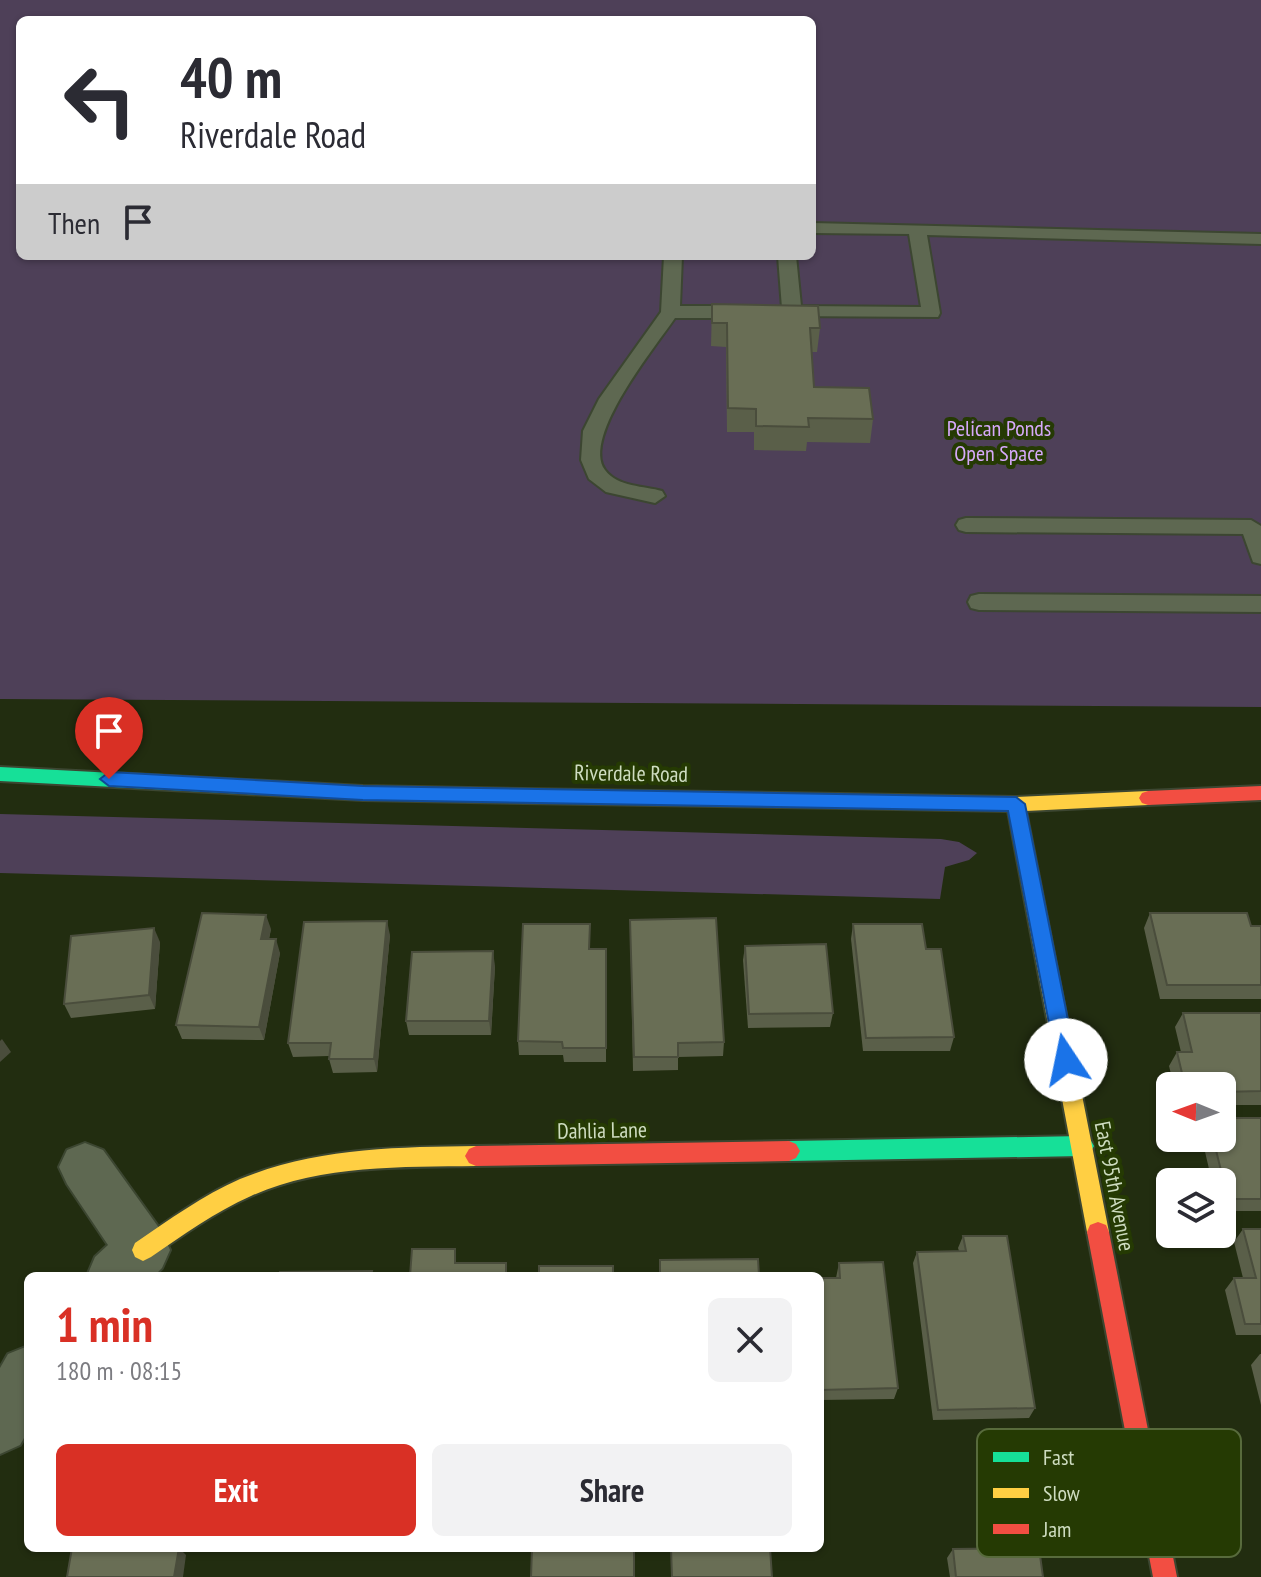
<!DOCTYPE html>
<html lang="en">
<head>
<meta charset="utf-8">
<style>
	body { margin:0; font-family:"PT Sans Narrow",sans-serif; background:#f2f2f3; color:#2b2b33; height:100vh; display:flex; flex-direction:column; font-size:30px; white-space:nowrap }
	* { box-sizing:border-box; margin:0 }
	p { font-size:26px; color:#7c7c81 }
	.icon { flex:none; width:44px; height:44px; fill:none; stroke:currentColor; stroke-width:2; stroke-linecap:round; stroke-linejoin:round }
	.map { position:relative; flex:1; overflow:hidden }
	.drawer { position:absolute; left:24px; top:1272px; width:800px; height:280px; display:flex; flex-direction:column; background:#fff; border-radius:12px; box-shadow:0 2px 6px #0004 }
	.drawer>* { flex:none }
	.guide { position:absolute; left:16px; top:16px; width:800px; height:244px; border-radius:12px; box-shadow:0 2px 6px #0004; background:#fff; color:#2b2b33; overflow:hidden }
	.needle { width:52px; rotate:271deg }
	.buttons { position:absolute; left:1156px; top:1072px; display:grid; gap:16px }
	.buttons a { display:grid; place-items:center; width:80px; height:80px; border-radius:12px; background:#fff; box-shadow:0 2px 6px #0004; font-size:40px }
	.pin { position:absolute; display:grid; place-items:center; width:68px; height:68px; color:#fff; margin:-82px -34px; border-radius:50% 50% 50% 0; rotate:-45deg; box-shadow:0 0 8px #0007 }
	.pin .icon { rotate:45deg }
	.me { position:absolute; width:88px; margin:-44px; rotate:349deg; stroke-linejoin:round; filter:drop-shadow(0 0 6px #0008) }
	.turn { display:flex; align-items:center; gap:28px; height:168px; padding:0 32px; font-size:36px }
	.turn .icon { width:104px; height:104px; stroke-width:2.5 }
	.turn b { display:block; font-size:56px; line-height:68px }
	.then { display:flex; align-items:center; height:76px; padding:0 32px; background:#0003; gap:16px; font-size:30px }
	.round { display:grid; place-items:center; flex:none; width:84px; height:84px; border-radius:12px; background:#f2f2f3 }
	.summary { display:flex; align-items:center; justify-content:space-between; height:136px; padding:0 32px }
	h1 { font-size:48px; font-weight:700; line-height:60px; color:#d93025 }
	.button { display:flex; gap:16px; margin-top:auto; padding:16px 32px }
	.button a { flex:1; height:92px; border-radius:12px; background:#d93025; color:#fff; font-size:32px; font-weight:700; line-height:92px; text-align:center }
	.button a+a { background:#f2f2f3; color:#2b2b33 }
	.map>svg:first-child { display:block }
	.green { fill:#4e4058; fill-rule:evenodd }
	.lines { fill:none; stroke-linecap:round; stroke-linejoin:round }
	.lane-casing { stroke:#3c4631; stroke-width:4 }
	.street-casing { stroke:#3c4631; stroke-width:4 }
	.fast-casing { stroke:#3c4631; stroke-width:4 }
	.slow-casing { stroke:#3c4631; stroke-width:4 }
	.jam-casing { stroke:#3c4631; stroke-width:4 }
	.lane { fill:#5e6851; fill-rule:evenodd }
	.street { fill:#5e6851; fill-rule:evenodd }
	.fast { fill:#16e098; fill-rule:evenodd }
	.slow { fill:#ffcf43; fill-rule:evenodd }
	.jam { fill:#f24e42; fill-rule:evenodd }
	.wall { fill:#5a5f49 }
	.shaded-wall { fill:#4a4d3c }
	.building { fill:#696e55; stroke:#4a4d3c; stroke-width:2 }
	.route { fill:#1a73e8; stroke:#114b97; stroke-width:2 }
	.labels { text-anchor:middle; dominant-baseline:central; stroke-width:8; stroke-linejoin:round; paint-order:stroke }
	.park-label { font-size:22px; fill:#d6a9fa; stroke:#253a03 }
	.street-label { font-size:22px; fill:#cedcc0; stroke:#253a03 }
	.key { fill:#253a03; stroke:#586b3c; stroke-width:2 }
	.key-label { font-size:22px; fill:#cedcc0 }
</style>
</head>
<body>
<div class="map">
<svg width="1261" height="1577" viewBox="0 0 1261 1577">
	<rect width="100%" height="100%" fill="#222d10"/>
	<g class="green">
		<path d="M 0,0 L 1261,0 L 1261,707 L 0,699 ZM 20,20 L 812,20 L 812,256 L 20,256 Z"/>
		<path d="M 0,814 L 941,839 L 959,842 L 977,853 L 969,860 L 945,867 L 940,899 L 0,873 Z"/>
	</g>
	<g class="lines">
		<defs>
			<g id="lane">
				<path d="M 812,223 L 1261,234 L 1261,244 L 927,235 L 940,313 L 938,317 L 781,316 L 779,312 L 782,308 L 778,256 L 796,256 L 801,306 L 921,307 L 909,234 L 812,233 Z"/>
				<path d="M 664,256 L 682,256 L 680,306 L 744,306 L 753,312 L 744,318 L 675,318 C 656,346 581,437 605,470 C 617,487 645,486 662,491 L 665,496 L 655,503 L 606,492 L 589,479 L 581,460 L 583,431 L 599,399 L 661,312 Z"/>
				<path d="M 966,518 L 1251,520 L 1261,526 L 1261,564 L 1253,562 L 1243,534 L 966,532 L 959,530 L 956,525 L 959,520 Z"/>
				<path d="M 979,594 L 1261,596 L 1261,612 L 979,610 L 971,608 L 968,602 L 971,596 Z"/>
			</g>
			<g id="street">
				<path d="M 85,1143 L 103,1150 L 162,1232 L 170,1250 L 162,1268 L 154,1276 L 87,1276 L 95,1257 L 108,1245 L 67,1184 L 59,1167 L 67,1150 Z"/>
				<path d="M 28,1346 L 28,1431 L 20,1445 L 0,1454 L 0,1368 L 8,1354 Z"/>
			</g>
			<g id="fast">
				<path d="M 0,767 L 363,786 L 469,788 L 475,790 L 478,795 L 475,800 L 469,802 L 363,800 L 0,781 Z"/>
				<path d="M 1083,1136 L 1090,1139 L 1094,1146 L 1090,1153 L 1083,1156 L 789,1161 L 782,1158 L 778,1151 L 782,1144 L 789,1141 Z"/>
			</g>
			<g id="slow">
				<path d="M 1148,791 L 1154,793 L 1157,798 L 1154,803 L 1148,805 L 1026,811 L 1109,1232 L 1106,1239 L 1098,1242 L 1090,1239 L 1087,1232 L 1008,811 L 841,808 L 835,806 L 832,801 L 835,796 L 841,794 L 1016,797 Z"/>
				<path d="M 476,1146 L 483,1149 L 487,1156 L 483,1163 L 476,1166 C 401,1167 320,1165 251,1196 C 215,1212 183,1235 151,1257 L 143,1261 L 135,1257 L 132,1250 L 135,1243 C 169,1220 203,1195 240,1179 C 316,1148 396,1147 476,1146 Z"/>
			</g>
			<g id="jam">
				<path d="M 1261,786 L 1261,800 L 1148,805 L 1142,803 L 1139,798 L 1142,793 L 1148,791 Z"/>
				<path d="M 469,788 L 841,794 L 847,796 L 850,801 L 847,806 L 841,808 L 469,802 L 463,800 L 460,795 L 463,790 Z"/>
				<path d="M 789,1141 L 796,1144 L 800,1151 L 796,1158 L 789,1161 L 476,1166 L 469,1163 L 465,1156 L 469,1149 L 476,1146 Z"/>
				<path d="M 1098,1222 L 1106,1225 L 1109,1232 L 1177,1577 L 1153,1577 L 1087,1232 L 1090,1225 Z"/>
			</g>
		</defs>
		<use href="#lane" class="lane-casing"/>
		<use href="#street" class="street-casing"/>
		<use href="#fast" class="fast-casing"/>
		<use href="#slow" class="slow-casing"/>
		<use href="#jam" class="jam-casing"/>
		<use href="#lane" class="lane"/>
		<use href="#street" class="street"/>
		<use href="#fast" class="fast"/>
		<use href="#slow" class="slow"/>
		<use href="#jam" class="jam"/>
	</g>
	<g class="wall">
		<path d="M 712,304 L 820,328 L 817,352 L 812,352 L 814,387 L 873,419 L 870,443 L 807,442 L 806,451 L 754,450 L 754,432 L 727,432 L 726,347 L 711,346 Z"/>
		<path d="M 1150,913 L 1251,926 L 1261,926 L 1261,999 L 1160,999 L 1144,928 Z"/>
		<path d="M 630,920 L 724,1042 L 723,1056 L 678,1057 L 678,1070 L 633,1071 Z"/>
		<path d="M 853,924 L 926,949 L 954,1037 L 950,1051 L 863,1051 L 851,939 Z"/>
		<path d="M 271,929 L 269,939 L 280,953 L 264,1040 L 182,1039 L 176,1025 Z"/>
		<path d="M 390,935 L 377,1072 L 333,1073 L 329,1059 L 329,1056 L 293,1057 L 288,1043 Z"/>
		<path d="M 160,942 L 155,1009 L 71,1018 L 64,1004 Z"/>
		<path d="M 745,946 L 833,1013 L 830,1027 L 748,1028 L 743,960 Z"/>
		<path d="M 590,949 L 606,949 L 606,1062 L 564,1062 L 563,1055 L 519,1055 L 518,1041 Z"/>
		<path d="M 495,966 L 491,1035 L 409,1035 L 406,1021 Z"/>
		<path d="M 1183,1013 L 1261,1013 L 1261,1105 L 1222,1105 L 1222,1086 L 1174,1086 L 1169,1066 L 1177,1052 L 1181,1052 L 1175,1027 Z"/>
		<path d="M 1222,1118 L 1261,1118 L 1261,1211 L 1222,1211 L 1222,1182 L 1212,1182 L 1203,1143 L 1206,1138 L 1222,1138 Z"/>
		<path d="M 1243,1229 L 1261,1229 L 1261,1335 L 1236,1335 L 1225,1290 L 1234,1278 L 1243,1278 L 1234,1242 Z"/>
		<path d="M 963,1236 L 1035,1408 L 1029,1418 L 933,1420 L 913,1263 L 917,1252 L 959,1251 L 958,1248 Z"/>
		<path d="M 839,1263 L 898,1388 L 894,1399 L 820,1400 L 820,1278 L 836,1278 Z"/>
		<path d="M 1260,1354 L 1261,1354 L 1261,1405 L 1251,1365 Z"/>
		<path d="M 953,1549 L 1043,1577 L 950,1577 L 947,1558 Z"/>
	</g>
	<g class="shaded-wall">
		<path d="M 266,915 L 271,929 L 266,953 L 261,939 Z"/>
		<path d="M 387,921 L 390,935 L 377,1072 L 374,1059 Z"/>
		<path d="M 154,928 L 160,942 L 155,1009 L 149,995 Z"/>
		<path d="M 276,939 L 280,953 L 264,1040 L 259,1027 Z"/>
		<path d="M 493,951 L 495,966 L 491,1035 L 489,1021 Z"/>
		<path d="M 2,1039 L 11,1052 L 0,1062 L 0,1041 Z"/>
		<path d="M 179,1548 L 186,1555 L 183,1577 L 174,1577 Z"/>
	</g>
	<g class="building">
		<path d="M 712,304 L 818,306 L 820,328 L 810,328 L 814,387 L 869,388 L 873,419 L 808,418 L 809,427 L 756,426 L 756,409 L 728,408 L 727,323 L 712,323 Z"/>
		<path d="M 202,913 L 266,915 L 261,939 L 276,939 L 259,1027 L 176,1025 Z"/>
		<path d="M 1150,913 L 1247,913 L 1251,926 L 1261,926 L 1261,985 L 1167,985 Z"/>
		<path d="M 716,918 L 724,1042 L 678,1043 L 678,1057 L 634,1057 L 630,920 Z"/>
		<path d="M 387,921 L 374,1059 L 329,1059 L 331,1043 L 288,1043 L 304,922 Z"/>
		<path d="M 523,924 L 590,924 L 589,949 L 606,949 L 606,1048 L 563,1048 L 562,1042 L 518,1041 Z"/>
		<path d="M 853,924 L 922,924 L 926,949 L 941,949 L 954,1037 L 866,1038 Z"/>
		<path d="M 154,928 L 149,995 L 64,1004 L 71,936 Z"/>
		<path d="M 826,944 L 833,1013 L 749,1014 L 745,946 Z"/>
		<path d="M 493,951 L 489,1021 L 406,1021 L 412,952 Z"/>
		<path d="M 1183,1013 L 1261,1013 L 1261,1091 L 1222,1092 L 1222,1086 L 1185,1086 L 1177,1052 L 1192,1052 Z"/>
		<path d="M 1222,1118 L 1261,1118 L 1261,1199 L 1228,1199 L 1213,1138 L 1222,1138 L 1222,1130 L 1223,1130 Z"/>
		<path d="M 1243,1229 L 1261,1229 L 1261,1324 L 1245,1324 L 1234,1278 L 1256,1278 Z"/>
		<path d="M 963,1236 L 1007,1236 L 1035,1408 L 938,1410 L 917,1252 L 966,1251 Z"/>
		<path d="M 412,1249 L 455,1249 L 455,1263 L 506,1263 L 506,1276 L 410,1276 Z"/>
		<path d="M 758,1259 L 759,1276 L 660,1276 L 660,1260 Z"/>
		<path d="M 883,1262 L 898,1388 L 820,1390 L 820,1278 L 840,1278 L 839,1263 Z"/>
		<rect x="539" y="1266" width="74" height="10"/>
		<path d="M 372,1271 L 371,1276 L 279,1276 L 280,1272 Z"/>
		<path d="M 72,1548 L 179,1548 L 174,1577 L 67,1577 Z"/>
		<path d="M 671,1548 L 770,1548 L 772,1577 L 672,1577 Z"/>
		<path d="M 1039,1548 L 1043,1577 L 956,1577 L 953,1549 Z"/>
		<path d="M 532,1549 L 634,1549 L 634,1577 L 531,1577 Z"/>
	</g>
	<path class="route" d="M 109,772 L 363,786 L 1016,797 L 1025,804 L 1076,1060 L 1073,1067 L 1066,1069 L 1059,1067 L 1056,1060 L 1008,811 L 363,800 L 109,786 L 100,779 Z"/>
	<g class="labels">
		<g class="park-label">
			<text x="999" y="428">Pelican Ponds<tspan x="999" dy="25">Open Space</tspan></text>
		</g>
		<g class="street-label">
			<text transform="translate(631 773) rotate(1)">Riverdale Road</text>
			<text transform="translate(602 1130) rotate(-1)">Dahlia Lane</text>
			<text transform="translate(1115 1186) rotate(79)">East 95th Avenue</text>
		</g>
	</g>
	<rect x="977" y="1429" width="264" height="128" rx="12" class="key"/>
	<rect x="993" y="1452" width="36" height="10" fill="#16e098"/>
	<rect x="993" y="1488" width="36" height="10" fill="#ffcf43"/>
	<rect x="993" y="1524" width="36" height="10" fill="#f24e42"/>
	<g class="key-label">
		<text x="1043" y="1465">Fast</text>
		<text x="1043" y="1501">Slow</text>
		<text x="1043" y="1537">Jam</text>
	</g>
</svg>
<div class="buttons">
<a><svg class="needle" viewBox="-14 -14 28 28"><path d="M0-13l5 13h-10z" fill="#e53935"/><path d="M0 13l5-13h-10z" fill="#7c7c81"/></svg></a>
<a><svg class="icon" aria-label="layers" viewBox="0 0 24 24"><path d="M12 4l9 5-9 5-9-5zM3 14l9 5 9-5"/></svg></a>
</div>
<div class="pin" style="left:109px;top:779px;background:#d93025"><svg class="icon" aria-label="arrive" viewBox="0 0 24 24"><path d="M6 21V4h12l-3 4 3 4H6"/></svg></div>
<svg class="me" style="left:1066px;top:1060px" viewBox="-20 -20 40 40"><circle r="19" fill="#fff"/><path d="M0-13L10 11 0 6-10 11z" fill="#1a73e8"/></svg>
<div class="guide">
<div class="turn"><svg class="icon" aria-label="left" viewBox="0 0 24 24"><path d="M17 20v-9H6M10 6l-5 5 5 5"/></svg><div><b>40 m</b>Riverdale Road</div></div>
<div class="then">Then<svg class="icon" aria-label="arrive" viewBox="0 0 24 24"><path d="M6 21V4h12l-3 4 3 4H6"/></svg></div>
</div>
<section class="drawer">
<div class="summary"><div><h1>1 min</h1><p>180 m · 08:15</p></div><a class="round"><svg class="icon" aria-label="close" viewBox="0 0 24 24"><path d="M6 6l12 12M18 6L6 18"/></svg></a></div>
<div class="button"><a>Exit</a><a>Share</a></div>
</section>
</div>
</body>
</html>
